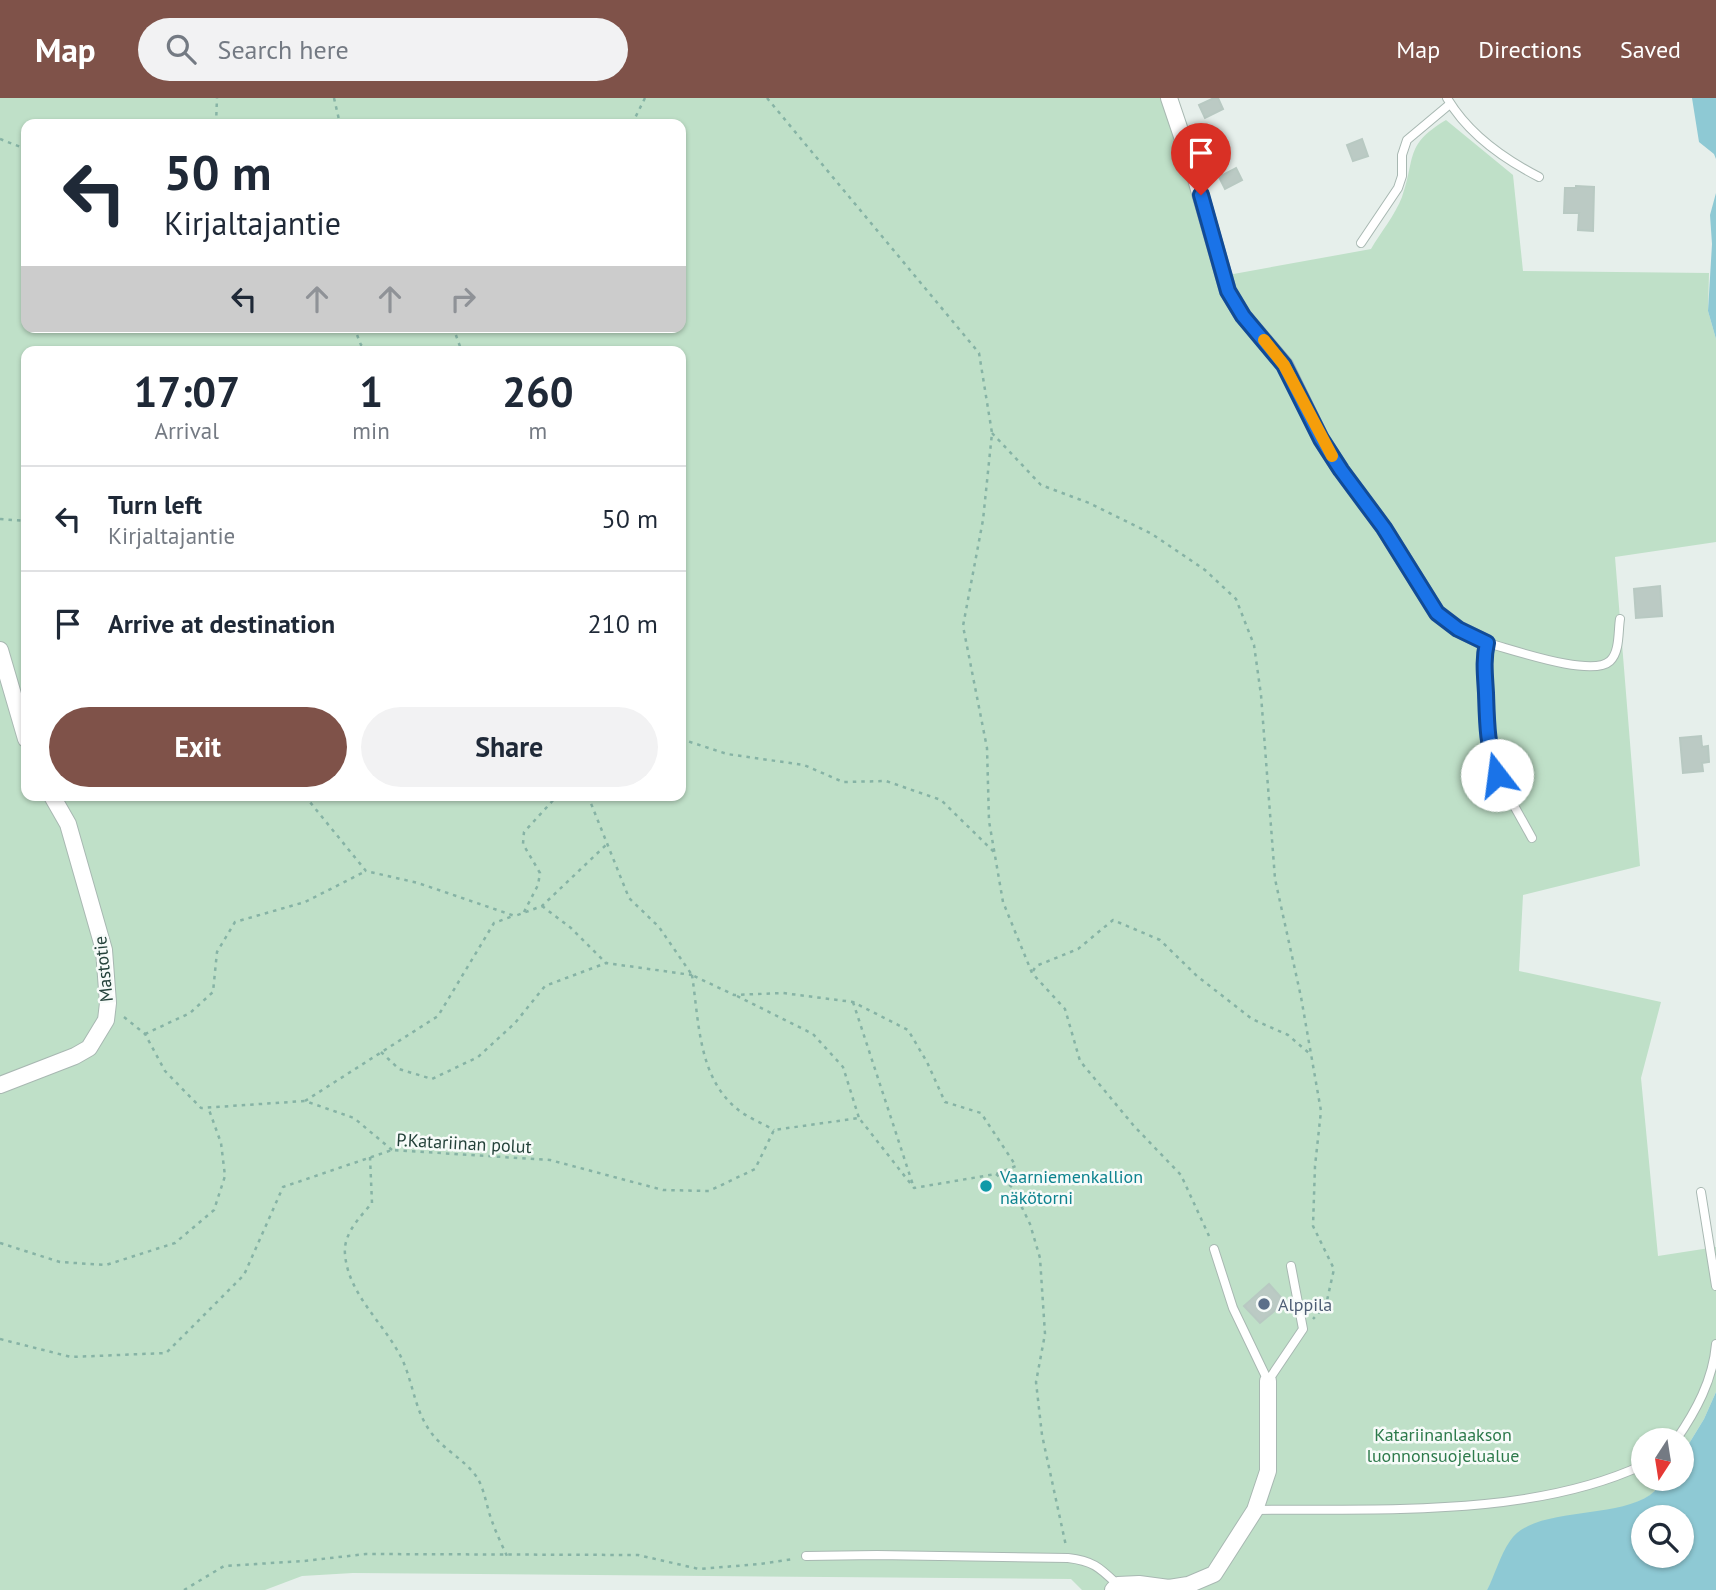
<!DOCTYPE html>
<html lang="en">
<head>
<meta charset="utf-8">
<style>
	body { margin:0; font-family:"PT Sans",sans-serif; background:#f2f2f3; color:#1f2937; height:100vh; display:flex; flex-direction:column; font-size:26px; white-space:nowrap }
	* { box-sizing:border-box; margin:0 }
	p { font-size:23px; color:#747a83 }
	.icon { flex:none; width:38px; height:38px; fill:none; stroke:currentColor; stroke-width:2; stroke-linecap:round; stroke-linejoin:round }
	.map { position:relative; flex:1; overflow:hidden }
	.drawer { position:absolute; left:21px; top:248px; width:665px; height:455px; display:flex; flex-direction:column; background:#fff; border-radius:14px; box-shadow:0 2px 5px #0004 }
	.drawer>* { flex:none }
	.top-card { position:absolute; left:21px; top:21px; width:665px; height:214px; border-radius:14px; box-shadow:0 2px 5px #0004; background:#fff; color:#1f2937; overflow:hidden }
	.needle { width:46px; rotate:192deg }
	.buttons { position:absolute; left:1631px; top:1330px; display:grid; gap:14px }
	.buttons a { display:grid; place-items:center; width:63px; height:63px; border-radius:50%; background:#fff; box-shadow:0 2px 5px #0004; font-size:35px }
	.pin { position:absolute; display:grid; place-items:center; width:60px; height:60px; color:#fff; margin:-72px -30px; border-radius:50% 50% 50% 0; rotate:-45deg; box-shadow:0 0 7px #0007 }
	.pin .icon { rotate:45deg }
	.me { position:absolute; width:77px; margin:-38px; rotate:345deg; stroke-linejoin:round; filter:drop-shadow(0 0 5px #0008) }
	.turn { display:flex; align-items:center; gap:24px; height:147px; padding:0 28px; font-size:32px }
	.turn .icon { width:91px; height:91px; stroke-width:2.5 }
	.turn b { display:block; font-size:49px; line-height:60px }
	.lanes { display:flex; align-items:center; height:66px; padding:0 28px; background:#0003; justify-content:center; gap:35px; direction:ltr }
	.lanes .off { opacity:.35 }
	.eta { display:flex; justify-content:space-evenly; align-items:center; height:119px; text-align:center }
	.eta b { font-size:42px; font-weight:700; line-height:49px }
	.button { display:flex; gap:14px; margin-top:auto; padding:14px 28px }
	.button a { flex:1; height:80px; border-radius:42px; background:#7f5249; color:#fff; font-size:28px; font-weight:700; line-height:80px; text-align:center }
	.button a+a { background:#f2f2f3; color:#1f2937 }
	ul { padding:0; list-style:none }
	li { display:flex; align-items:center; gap:21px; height:105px; padding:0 28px; border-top:2px solid #e0e1e3 }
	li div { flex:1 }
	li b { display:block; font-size:26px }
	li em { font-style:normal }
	header { display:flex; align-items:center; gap:42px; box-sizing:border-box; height:98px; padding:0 35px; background:#7f5249; color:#fff }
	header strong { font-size:33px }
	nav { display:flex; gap:38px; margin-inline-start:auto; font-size:24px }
	.search { width:490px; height:63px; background:#f2f2f3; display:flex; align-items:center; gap:18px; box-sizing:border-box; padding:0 24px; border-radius:38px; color:#747a83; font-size:26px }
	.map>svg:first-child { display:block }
	.green { fill:#bfe0c8; fill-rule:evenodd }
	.water { fill:#8ec9d4; fill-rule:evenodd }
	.building { fill:#bbcac4; stroke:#b8c9c2; stroke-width:2 }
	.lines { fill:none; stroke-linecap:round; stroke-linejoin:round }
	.lane-casing { stroke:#a8b8b2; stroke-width:10 }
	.street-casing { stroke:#a8b8b2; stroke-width:18 }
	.path { stroke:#86b3a5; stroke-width:2.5; stroke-dasharray:3.5 5; stroke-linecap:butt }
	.lane { stroke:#fff; stroke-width:8 }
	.street { stroke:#fff; stroke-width:16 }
	.route-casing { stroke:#114b97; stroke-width:18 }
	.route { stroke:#1a73e8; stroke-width:12 }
	.slow { stroke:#f59e0b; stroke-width:12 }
	.culture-dot { fill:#0f9aa8; stroke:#f7fbf9; stroke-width:2.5 }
	.service-dot { fill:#5c6f8a; stroke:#f7fbf9; stroke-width:2.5 }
	.labels { text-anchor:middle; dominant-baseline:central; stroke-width:5; stroke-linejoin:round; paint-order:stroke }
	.street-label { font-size:18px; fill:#24423a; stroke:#f7fbf9 }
	.culture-label { font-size:18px; fill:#0d838f; stroke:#f7fbf9; text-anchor:start }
	.service-label { font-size:18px; fill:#4e5e75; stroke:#f7fbf9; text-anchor:start }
	.park-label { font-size:18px; fill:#2d7a4b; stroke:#f7fbf9 }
</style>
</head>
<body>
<header>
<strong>Map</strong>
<div class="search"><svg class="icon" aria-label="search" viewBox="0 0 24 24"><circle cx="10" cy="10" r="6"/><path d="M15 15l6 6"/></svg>Search here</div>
<nav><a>Map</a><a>Directions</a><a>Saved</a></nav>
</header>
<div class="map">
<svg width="1716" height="1492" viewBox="0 0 1716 1492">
	<rect width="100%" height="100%" fill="#e6efeb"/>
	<path class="green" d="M 0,0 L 1164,0 L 1217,179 L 1371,151 C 1381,134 1395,117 1402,99 C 1416,60 1404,47 1446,22 L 1513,77 L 1523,173 L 1709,175 L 1708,213 L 1716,241 L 1716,444 L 1615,459 L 1640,768 L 1523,797 L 1519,873 L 1661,904 L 1641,980 L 1658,1158 L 1716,1149 L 1716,1294 L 1704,1321 L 1682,1357 L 1682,1342 L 1643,1342 L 1643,1381 L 1665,1381 L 1651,1397 L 1495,1477 L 1487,1492 L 1082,1492 L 1071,1481 L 353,1475 L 302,1478 L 265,1492 L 0,1492 ZM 26,26 L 681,26 L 681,229 L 26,229 ZM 26,254 L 681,254 L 681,698 L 26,698 Z"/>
	<g class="water">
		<path d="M 1692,0 L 1716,0 L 1716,61 L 1714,56 L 1699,44 Z"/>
		<path d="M 1716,95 L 1716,241 L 1708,213 L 1712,146 L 1710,117 Z"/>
		<path d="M 1716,1294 L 1716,1492 L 1487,1492 C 1495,1477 1500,1457 1510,1443 C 1533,1408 1613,1422 1650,1397 C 1656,1393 1660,1386 1665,1381 L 1682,1381 L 1682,1357 L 1704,1321 ZM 1643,1419 L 1682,1419 L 1682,1458 L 1643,1458 Z"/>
	</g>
	<g class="building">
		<path d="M 1214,0 L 1218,0 L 1223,11 L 1205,20 L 1199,7 Z"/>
		<path d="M 1362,41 L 1368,58 L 1353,63 L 1347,47 Z"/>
		<path d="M 1236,70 L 1242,82 L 1225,91 L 1219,79 Z"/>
		<path d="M 1576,88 L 1594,89 L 1593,133 L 1578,132 L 1579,115 L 1564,115 L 1565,90 L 1576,90 Z"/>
		<path d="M 1660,488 L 1662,518 L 1636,520 L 1634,491 Z"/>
		<path d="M 1701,638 L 1702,649 L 1708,648 L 1709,664 L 1702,665 L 1703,673 L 1683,675 L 1680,640 Z"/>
		<path d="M 1269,1186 L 1285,1204 L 1260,1225 L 1244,1208 Z"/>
	</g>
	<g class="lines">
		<defs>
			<g id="lane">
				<path d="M 1447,0 C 1468,36 1502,60 1539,79"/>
				<path d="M 1361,145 L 1398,90 L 1402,78 L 1402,57 L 1407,42 L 1450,6"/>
				<path d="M 1532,740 L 1497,677 L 1488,651 L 1483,564 L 1487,545 C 1511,551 1592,580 1610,563 C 1620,554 1618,533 1620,521"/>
				<path d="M 1701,1094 L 1716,1188"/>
				<path d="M 1214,1151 L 1233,1210 L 1268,1283 L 1303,1231 L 1291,1168"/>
				<path d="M 1676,1342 C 1696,1313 1713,1282 1716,1246"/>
				<path d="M 1255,1412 C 1379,1410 1529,1420 1643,1367"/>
				<path d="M 806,1458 L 877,1457 L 1068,1460 C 1094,1463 1100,1470 1118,1487"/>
			</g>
			<g id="street">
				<path d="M 1169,0 L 1194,74 L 1228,193 L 1243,218 L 1285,267 L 1321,341 L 1341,372 L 1384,430 L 1437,515 L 1458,531 L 1487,545"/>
				<path d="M 0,552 L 26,641"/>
				<path d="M 0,987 L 75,958 L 89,950 L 106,922 L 108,905 L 104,852 L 68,726 L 52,698"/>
				<path d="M 1113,1492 L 1118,1487 L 1139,1486 L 1169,1490 L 1188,1487 L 1214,1476 L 1255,1412 L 1268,1373 L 1268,1283"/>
			</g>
		</defs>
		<use href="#lane" class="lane-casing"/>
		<use href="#street" class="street-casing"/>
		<g class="path">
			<path d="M 334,0 L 340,26"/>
			<path d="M 767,0 L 979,255 L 992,335 L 983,422 L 963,528 L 987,650 L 989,723 L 1003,804 L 1032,875 L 1065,911 L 1080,963 L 1134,1028 L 1181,1077 L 1209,1138"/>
			<path d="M 216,26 L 217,0"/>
			<path d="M 632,26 L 645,0"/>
			<path d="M 0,41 L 26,51"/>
			<path d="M 354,229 L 361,247 L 376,254"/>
			<path d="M 453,229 L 462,254"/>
			<path d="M 992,335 L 1041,387 L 1089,405 L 1152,436 L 1205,472 L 1236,501 L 1254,547 L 1261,597 L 1275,781 L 1301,899 L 1321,1013 L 1315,1068 L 1313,1128 L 1334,1171 L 1326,1207 L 1313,1221"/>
			<path d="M 0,421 L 26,423"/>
			<path d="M 681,641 L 727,656 L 804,667 L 843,684 L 886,683 L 941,702 L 994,754"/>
			<path d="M 305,698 L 366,773 L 418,785 L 515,818 L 542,808 L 607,746"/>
			<path d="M 588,698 L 629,800 L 659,829 L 692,877 L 734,897 L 783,895 L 853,904 L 908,932 L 927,964 L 945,1004 L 981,1015 L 1016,1068 L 996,1076 L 914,1090 L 859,1020 L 774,1032"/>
			<path d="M 542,808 L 571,830 L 606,865"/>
			<path d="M 524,814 L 538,787 L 540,775 L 523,746 L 524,734 L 557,698"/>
			<path d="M 1033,873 L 1036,868 L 1078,851 L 1113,822 L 1160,842 L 1197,878 L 1252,921 L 1288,937 L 1309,955"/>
			<path d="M 692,877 C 699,923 698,978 736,1010 C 746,1019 762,1025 774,1032"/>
			<path d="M 737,898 L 813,936 L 843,969 L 859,1020"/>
			<path d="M 853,904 L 913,1087"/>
			<path d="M 124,919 L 145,936 L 165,973 L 201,1010 L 305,1003 L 354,1020 L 392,1052"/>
			<path d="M 145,936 L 190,915 L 213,894 L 217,854 L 235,824 L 305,804 L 366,773"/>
			<path d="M 381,954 L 399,971 L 432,981 L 478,959 L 515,925 L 545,888 L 606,865 L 692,877"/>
			<path d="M 305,1003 L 438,918 L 494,825 L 513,818"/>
			<path d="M 370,1059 L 372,1105 C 360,1119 343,1136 345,1156 C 348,1196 383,1224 401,1259 C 413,1283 414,1311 430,1333 C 442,1351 463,1360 476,1378 C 485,1391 486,1408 492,1423 C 496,1435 502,1447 507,1458"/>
			<path d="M 996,1076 L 1012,1089 L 1030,1126 L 1040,1160 L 1045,1236 L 1036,1284 L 1042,1337 L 1066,1448"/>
			<path d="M 0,1145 L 60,1164 L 106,1167 L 175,1145 L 214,1112 L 225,1078 L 221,1045 L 208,1009"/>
			<path d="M 0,1241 L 71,1259 L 166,1255 L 244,1177 L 283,1089 L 392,1052 L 550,1062 L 663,1092 L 709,1093 L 755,1071 L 774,1032"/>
			<path d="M 184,1492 L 224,1468 L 304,1463 L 366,1456 L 638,1457 L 699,1471 L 760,1466 L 794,1461"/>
		</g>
		<use href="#lane" class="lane"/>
		<use href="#street" class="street"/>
	</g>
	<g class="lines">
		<defs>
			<path id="route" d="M 1201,97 L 1228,193 L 1243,218 L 1284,267 L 1321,341 L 1341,372 L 1384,430 L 1437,515 L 1458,531 L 1487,545 C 1483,562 1485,577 1486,595 C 1487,626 1487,646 1497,677"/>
		</defs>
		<use href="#route" class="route-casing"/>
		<use href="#route" class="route"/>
		<path class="slow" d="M 1264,242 L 1284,267 L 1332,358"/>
	</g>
	<circle class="culture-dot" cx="986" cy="1088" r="7"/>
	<circle class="service-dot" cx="1264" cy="1206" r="7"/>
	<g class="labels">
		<g class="street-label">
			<text transform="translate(103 871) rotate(-96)">Mastotie</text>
			<text transform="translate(464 1045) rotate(3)">P.Katariinan polut</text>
		</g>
		<g class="culture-label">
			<text x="1000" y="1078">Vaarniemenkallion<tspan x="1000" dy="21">näkötorni</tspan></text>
		</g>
		<g class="service-label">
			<text x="1278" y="1206">Alppila</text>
		</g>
		<g class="park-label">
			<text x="1443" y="1336">Katariinanlaakson<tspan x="1443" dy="21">luonnonsuojelualue</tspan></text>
		</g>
	</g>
</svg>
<div class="buttons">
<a><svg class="needle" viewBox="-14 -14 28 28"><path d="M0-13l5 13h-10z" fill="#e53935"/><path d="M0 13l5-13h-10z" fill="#747a83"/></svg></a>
<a><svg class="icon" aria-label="search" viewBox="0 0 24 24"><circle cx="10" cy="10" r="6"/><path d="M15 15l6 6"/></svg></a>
</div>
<div class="pin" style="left:1201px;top:97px;background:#d93025"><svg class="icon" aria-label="arrive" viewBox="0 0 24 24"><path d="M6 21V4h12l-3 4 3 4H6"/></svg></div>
<svg class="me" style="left:1497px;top:677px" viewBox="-20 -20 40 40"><circle r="19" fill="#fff"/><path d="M0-13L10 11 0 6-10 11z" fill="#1a73e8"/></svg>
<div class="top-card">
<div class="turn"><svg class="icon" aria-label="left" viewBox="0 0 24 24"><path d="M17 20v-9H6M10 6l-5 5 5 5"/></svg><div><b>50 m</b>Kirjaltajantie</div></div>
<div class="lanes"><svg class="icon" aria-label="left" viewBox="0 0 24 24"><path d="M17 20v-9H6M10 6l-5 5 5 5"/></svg><svg class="icon off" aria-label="ahead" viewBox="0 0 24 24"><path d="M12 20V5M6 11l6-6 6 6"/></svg><svg class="icon off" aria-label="ahead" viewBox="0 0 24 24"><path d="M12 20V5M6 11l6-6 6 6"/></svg><svg class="icon off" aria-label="right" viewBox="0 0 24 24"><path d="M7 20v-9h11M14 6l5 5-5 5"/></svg></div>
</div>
<section class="drawer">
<div class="eta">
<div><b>17:07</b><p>Arrival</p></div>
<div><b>1</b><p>min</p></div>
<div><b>260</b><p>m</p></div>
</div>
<ul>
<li><svg class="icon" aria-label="left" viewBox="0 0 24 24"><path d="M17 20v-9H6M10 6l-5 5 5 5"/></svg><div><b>Turn left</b><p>Kirjaltajantie</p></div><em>50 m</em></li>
<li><svg class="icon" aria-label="arrive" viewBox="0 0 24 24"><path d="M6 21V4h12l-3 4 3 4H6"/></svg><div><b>Arrive at destination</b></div><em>210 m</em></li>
</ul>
<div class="button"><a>Exit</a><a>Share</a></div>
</section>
</div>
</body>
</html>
